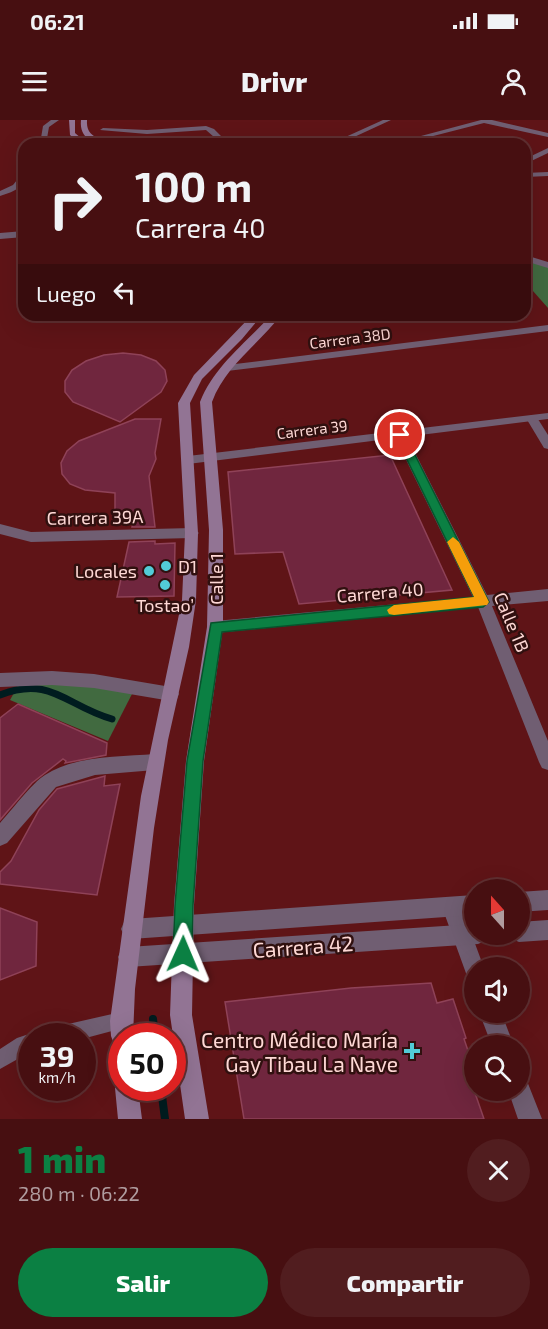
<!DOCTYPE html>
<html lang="es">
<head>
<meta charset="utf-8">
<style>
	body { margin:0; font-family:"Exo 2",sans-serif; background:#511d1f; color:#f1f3f6; height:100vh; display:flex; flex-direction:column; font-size:22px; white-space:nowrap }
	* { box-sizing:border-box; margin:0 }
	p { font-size:20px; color:#b09c9f }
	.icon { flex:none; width:33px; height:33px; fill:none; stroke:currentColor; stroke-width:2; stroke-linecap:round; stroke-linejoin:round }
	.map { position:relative; height:999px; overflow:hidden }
	.drawer { display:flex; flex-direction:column; background:#470f11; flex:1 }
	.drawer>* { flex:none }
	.banner { position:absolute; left:18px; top:18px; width:513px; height:183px; border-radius:18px; box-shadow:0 6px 24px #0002,0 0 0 2px #5f2f31; background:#470f11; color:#f1f3f6; overflow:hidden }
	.needle { width:39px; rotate:339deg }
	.tools { position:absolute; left:464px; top:759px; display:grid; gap:12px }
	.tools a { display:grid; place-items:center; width:66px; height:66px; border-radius:50%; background:#470f11; box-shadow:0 6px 24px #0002,0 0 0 2px #5f2f31; font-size:30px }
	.speed { position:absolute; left:18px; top:903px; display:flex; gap:12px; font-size:30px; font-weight:700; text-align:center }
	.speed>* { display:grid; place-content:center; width:78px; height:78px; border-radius:50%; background:#470f11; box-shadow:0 6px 24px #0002,0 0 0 2px #5f2f31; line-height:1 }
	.speed small { font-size:15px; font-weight:400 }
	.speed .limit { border:9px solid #d22; background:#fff; color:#111 }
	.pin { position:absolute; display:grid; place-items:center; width:51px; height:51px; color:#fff; margin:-26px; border:3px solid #fff; border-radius:50%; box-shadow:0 2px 6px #0007 }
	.me { position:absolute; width:66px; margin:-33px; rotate:1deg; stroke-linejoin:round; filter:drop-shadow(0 0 4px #0008) }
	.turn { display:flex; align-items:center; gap:21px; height:126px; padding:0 18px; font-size:27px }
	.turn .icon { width:78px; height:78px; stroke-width:2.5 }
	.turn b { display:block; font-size:42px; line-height:51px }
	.then { display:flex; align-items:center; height:57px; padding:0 18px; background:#0003; gap:12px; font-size:22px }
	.round { display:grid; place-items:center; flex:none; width:63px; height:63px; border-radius:32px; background:#511d1f }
	.overview { display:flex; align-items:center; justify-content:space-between; height:102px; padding:0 18px }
	h1 { font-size:36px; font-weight:800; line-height:45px; color:#0b8043 }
	.primary-button { display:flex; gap:12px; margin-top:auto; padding:12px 18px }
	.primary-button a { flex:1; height:69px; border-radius:36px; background:#0b8043; color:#fff; font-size:24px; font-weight:800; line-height:69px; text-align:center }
	.primary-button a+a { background:#511d1f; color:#f1f3f6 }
	.status { display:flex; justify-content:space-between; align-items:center; height:42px; padding:0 30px; background:#470f11; direction:ltr }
	.status svg { height:16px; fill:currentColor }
	header { display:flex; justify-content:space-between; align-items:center; height:78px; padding:0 18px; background:#470f11; font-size:27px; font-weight:800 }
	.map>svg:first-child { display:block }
	.green { fill:#416a40 }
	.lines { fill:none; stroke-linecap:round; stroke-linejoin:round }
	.stream-far1 { stroke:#001c1f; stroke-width:7 }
	.stream { stroke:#001c1f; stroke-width:8 }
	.building { fill:#70263e; stroke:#8f4258; stroke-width:1.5 }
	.service { fill:#705e72; fill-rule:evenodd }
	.minor { fill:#705e72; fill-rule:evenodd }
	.tertiary { fill:#705e72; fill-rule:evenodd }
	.secondary { fill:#927494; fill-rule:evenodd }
	.route { fill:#0b8043; stroke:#07532c; stroke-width:1.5 }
	.slow { fill:#f59e0b }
	.poi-dot { fill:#52cbd7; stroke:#30100f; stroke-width:2 }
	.labels { text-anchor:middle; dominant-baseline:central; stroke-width:5; stroke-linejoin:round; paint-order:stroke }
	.far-street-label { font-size:15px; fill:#fed8d5; stroke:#30100f }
	.street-label { font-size:18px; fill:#fed8d5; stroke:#30100f }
	.poi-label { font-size:18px; fill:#fed8d5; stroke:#30100f; text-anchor:start }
	.near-street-label { font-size:21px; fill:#fed8d5; stroke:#30100f }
	.near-poi-label { font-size:21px; fill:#fed8d5; stroke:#30100f; text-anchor:end }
</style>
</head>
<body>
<div class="status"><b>06:21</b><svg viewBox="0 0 49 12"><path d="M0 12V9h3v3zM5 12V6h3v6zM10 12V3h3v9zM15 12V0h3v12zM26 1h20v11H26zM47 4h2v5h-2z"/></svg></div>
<header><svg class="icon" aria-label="menu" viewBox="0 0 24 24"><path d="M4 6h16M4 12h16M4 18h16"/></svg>Drivr<svg class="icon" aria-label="person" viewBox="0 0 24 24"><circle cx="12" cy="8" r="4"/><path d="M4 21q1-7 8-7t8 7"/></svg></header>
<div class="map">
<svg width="548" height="999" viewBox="0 0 548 999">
	<rect width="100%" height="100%" fill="#5f1417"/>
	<g class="green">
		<path d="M 525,138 L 548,145 L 548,188 L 525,162 Z"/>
		<path d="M 54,561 L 133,572 L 108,621 L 10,580 L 20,562 Z"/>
	</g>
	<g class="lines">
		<path class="stream-far1" d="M 0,575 C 51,555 66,586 112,599"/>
		<g class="stream">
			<path d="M 153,899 L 155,916"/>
			<path d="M 161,968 L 165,999"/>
		</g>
	</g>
	<g class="building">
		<path d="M 123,233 L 141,235 L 156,241 L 165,250 L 167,261 L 161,272 L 120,302 L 73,282 L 65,272 L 65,261 L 72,250 L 86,241 L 104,235 Z"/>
		<path d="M 135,299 L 161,299 L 155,333 L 156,339 L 149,356 L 155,407 L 132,407 L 135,396 L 115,398 L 115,373 L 85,370 L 70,364 L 62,354 L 61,343 L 67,331 L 79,321 Z"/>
		<path d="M 390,335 L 452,470 L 299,484 L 283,432 L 235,434 L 228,352 Z"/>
		<path d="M 155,421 L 155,424 L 175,423 L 174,476 L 117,477 L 129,422 Z"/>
		<path d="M 18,584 L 107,623 L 106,635 L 65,643 L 66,641 L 63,639 L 32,663 L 0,700 L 0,598 Z"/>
		<path d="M 105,656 L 104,666 L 120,664 L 97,775 L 0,764 L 0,752 L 11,741 L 39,690 L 57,669 Z"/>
		<path d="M 0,788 L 37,802 L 36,846 L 0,860 Z"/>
		<path d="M 431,863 L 437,883 L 453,879 L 466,918 L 464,919 L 474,948 L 474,970 L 484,999 L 244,999 L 225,882 L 351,868 Z"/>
	</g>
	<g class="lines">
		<g class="service">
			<path d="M 121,892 L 127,895 L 130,901 L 127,907 L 82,919 L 82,916 L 46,916 L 49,910 L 55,907 Z"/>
			<path d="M 32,913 L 39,916 L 32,916 L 32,931 L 0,949 L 0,929 L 17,918 Z"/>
		</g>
		<g class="minor">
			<path d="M 51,0 L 59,0 L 49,7 L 46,24 L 40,24 L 43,6 Z"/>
			<path d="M 383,0 L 391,0 L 339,24 L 330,24 Z"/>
			<path d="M 481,0 L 492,0 L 548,13 L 548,17 L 484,3 L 402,24 L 391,24 Z"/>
			<path d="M 206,6 L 214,9 L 229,24 L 222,24 L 206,10 L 147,14 L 100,10 L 103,8 L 147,10 Z"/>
			<path d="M 548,52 L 548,56 L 525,57 L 525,53 Z"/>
			<path d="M 21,55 L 24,55 C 24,69 12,72 0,76 L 0,71 L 13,65 Z"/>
			<path d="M 24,111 L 24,117 L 0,119 L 0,113 Z"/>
			<path d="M 525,135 L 548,142 L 548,148 L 525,141 Z"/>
			<path d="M 548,205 L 548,211 L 227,251 L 222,248 L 227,245 Z"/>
			<path d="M 532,295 L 536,296 L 548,315 L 548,329 L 544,328 L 526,298 Z"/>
			<path d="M 400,311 L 406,315 L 487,475 L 548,469 L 548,481 L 492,486 L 548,621 L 548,650 L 542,648 L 539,642 L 478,487 L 215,513 L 210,511 L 207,507 L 210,503 L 215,501 L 473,477 L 394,315 Z"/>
			<path d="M 0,404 L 31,412 L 192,408 L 199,413 L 192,418 L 31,422 L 0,414 Z"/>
			<path d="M 52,551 L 94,554 L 171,567 L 177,569 L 179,574 L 177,579 L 171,581 L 94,568 L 52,565 L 0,567 L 0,553 Z"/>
			<path d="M 155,634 L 161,636 L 164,642 L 161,648 L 155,650 L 95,655 L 56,667 L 7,723 L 0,726 L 0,703 C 11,691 32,663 45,655 C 76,635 120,637 155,634 Z"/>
			<path d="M 452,777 L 459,780 L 484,848 L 474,848 L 474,860 L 467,856 L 442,787 L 445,780 Z"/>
			<path d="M 479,892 L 501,892 L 514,926 L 492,926 Z"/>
			<path d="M 519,957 L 527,961 L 542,999 L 518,999 L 508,970 L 519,970 Z"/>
		</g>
		<g class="tertiary">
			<path d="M 548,28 L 548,33 L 525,44 L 525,39 Z"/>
			<path d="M 548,293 L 548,299 L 188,344 L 182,340 L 188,336 Z"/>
			<path d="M 548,770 L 548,790 L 519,792 L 519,772 Z"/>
			<path d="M 474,775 L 474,795 L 131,819 L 124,816 L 121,809 L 124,802 L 131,799 Z"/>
			<path d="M 548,800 L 548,820 L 519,822 L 512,819 L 510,814 L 519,814 L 519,802 Z"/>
			<path d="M 474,804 L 474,814 L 488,814 L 485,821 L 478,824 L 128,847 L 121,844 L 118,837 L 121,830 L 128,827 Z"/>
		</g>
		<g class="secondary">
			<path d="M 69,0 L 75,0 L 75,13 L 88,24 L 81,24 L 70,15 Z"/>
			<path d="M 81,0 L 87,0 C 86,17 98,17 110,24 C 94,24 79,19 81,0 Z"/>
			<path d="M 252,195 L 262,195 L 242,219 L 202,259 L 190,283 L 198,413 L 196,480 L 189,527 L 168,620 L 154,708 L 135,869 L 133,916 L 122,916 L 122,927 L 114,924 L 111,916 L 110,901 L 141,676 L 182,480 L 185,413 L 178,283 L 194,255 Z"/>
			<path d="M 271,195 L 281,195 C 258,225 225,246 212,282 L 223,410 L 223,507 L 204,641 L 194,785 L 192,895 L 209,999 L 185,999 L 170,895 L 174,785 L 186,641 L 207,507 L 209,410 L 200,282 C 214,246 246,223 271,195 Z"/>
			<path d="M 122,959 L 122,968 L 138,968 L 142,999 L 118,999 L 115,968 Z"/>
		</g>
	</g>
	<path class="route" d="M 400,312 L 405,315 L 489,482 L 483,487 L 222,512 L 203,641 L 193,785 L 192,834 L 189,840 L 183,843 L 176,840 L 173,834 L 175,785 L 187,641 L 211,503 L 474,477 L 395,315 Z"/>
	<path class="slow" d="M 453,417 L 459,422 L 489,482 L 487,485 L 394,495 L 389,494 L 387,490 L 394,485 L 474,477 L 447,422 Z"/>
	<g class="poi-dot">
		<circle cx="166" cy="446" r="6"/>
		<circle cx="149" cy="451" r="6"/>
		<circle cx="165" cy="465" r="6"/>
		<path d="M409 922h6v6h6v6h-6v6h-6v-6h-6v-6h6z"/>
	</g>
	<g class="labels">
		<g class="far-street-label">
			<text transform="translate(350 218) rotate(-7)">Carrera 38D</text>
			<text transform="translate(312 309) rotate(-7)">Carrera 39</text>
		</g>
		<g class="street-label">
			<text transform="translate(95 397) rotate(-1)">Carrera 39A</text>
			<text transform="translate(216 459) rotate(-90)">Calle 1</text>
			<text transform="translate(380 472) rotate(-5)">Carrera 40</text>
			<text transform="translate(512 502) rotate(67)">Calle 1B</text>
		</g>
		<g class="poi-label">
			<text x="178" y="446">D1</text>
			<text x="137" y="451" text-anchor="end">Locales</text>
			<text x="165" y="485" text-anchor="middle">Tostao’</text>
		</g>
		<g class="near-street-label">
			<text transform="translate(303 826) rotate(-4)">Carrera 42</text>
		</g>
		<g class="near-poi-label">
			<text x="398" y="919">Centro Médico María<tspan x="398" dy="24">Gay Tibau La Nave</tspan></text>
		</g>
	</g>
</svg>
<div class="tools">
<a><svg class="needle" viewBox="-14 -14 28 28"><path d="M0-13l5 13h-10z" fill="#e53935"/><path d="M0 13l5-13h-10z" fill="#b09c9f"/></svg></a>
<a><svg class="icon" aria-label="sound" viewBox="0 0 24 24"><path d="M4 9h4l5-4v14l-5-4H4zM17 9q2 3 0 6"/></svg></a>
<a><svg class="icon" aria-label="search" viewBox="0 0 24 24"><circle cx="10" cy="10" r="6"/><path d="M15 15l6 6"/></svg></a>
</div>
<div class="speed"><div>39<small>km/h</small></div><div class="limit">50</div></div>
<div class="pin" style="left:400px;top:315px;background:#d93025"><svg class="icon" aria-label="arrive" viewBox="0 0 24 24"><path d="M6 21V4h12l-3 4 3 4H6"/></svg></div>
<svg class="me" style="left:183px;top:834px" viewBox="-20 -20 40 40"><path d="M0-17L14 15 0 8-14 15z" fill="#0b8043" stroke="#fff" stroke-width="4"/></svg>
<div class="banner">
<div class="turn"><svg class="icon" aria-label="right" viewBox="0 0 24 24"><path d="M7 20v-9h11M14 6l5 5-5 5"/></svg><div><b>100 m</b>Carrera 40</div></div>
<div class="then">Luego<svg class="icon" aria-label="left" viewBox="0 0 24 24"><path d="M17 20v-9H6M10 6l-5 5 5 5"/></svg></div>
</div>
</div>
<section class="drawer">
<div class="overview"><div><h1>1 min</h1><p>280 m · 06:22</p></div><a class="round"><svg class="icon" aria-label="close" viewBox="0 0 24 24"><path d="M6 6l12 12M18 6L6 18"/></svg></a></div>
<div class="primary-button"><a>Salir</a><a>Compartir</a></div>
</section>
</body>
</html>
